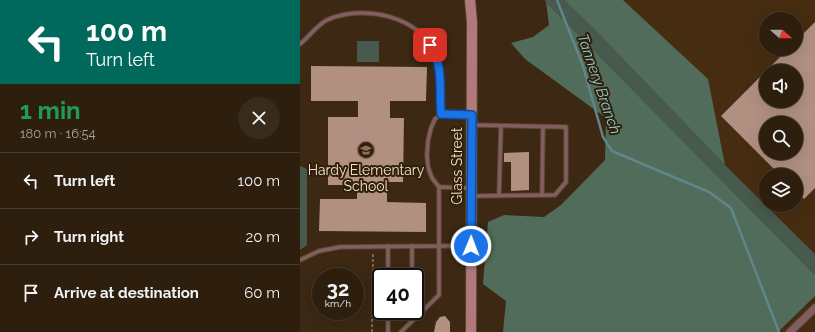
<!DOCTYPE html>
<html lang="en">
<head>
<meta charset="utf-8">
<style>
	body { margin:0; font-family:Raleway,sans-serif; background:#392b1c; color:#f1f3f6; height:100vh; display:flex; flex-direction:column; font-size:15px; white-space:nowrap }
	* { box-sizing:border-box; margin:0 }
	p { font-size:13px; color:#a7a29e }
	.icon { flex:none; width:22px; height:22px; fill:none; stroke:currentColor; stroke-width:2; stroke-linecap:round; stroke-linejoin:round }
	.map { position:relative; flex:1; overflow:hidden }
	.drawer { display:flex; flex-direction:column; background:#2d1e0e; width:300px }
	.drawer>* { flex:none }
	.hud { background:#00695c; color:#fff; overflow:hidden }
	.needle { width:26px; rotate:111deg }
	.controls { position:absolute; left:459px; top:12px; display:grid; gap:8px }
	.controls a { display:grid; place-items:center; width:44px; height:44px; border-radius:50%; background:#2d1e0e; box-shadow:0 4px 16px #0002,0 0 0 1px #483c2e; font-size:20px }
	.speed { position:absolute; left:12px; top:268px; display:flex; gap:8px; font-size:20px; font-weight:700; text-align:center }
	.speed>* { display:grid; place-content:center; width:52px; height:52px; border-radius:50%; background:#2d1e0e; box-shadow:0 4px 16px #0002,0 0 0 1px #483c2e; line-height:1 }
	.speed small { font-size:10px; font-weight:400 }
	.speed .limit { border:2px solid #111; border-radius:6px; background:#fff; color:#111 }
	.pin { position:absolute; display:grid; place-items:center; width:34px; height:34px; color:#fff; margin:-17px; border-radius:8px; box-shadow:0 2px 6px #0006 }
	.me { position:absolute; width:44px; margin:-22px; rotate:1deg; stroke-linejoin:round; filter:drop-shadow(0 0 3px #0008) }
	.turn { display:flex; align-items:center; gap:14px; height:84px; padding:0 20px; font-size:18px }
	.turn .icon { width:52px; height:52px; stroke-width:2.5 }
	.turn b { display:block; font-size:28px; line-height:34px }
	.round { display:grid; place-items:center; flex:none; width:42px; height:42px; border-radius:21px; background:#392b1c }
	.overview { display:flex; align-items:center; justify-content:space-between; height:68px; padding:0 20px }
	h1 { font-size:24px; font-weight:700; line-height:30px; color:#1e9e55 }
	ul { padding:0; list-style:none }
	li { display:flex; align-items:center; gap:12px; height:56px; padding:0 20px; border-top:1px solid #483c2e }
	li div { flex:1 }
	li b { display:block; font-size:15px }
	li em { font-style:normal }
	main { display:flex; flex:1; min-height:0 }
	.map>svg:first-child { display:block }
	.built { fill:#462d11; fill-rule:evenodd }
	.green { fill:#475a4d }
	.forest { fill:#516c5a }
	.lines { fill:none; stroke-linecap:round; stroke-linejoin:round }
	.stream { stroke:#60868b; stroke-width:2.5 }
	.building { fill:#b19081; fill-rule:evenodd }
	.lane-casing { stroke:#584632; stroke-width:5.5 }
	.street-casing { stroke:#584632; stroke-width:9 }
	.secondary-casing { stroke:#584632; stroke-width:12 }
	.path { stroke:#8c7b69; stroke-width:1.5; stroke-dasharray:3 2; stroke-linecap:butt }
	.lane { stroke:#825e5f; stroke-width:3.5 }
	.street { stroke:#825e5f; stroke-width:7 }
	.secondary { stroke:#b1797a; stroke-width:10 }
	.route-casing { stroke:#114b97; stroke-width:10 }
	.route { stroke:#1a73e8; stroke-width:7 }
	.labels { text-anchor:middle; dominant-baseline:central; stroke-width:4; stroke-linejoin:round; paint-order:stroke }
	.street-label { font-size:14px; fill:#eee1d4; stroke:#321f08 }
	.poi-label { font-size:14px; fill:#eee1d4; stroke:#321f08 }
	.water-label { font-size:15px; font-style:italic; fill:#86ced8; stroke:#321f08 }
</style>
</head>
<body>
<main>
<section class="drawer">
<div class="hud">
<div class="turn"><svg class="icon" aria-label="left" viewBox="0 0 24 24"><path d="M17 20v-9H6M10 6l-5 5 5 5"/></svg><div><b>100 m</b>Turn left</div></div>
</div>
<div class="overview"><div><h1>1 min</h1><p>180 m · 16:54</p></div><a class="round"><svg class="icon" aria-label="close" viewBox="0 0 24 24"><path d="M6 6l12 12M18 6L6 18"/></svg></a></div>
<ul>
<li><svg class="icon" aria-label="left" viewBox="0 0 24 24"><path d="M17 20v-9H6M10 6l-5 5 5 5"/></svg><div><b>Turn left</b></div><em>100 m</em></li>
<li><svg class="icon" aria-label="right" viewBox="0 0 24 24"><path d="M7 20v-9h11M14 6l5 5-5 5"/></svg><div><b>Turn right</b></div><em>20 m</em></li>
<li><svg class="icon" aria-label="arrive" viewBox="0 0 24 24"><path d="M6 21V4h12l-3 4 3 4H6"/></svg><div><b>Arrive at destination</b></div><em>60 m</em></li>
</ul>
</section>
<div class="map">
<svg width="515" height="332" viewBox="0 0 515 332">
	<rect width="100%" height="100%" fill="#3c2813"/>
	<g class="built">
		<path d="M 323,0 L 515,0 L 515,254 L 425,165 L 408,79 ZM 466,19 L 496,19 L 496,49 L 466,49 ZM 466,71 L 496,71 L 496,101 L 466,101 ZM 466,123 L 496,123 L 496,153 L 466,153 ZM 466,175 L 496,175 L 496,205 L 466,205 Z"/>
		<path d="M 515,296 L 515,332 L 478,332 Z"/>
	</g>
	<g class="green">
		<path d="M 245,0 L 264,0 L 293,28 L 425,165 L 515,254 L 515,275 L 246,2 Z"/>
		<rect x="57" y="41" width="22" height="21"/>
		<path d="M 0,166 L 7,169 L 7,245 L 0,250 Z"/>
	</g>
	<g class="forest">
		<path d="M 264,0 L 323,0 L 408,79 L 425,165 L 293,28 Z"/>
		<path d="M 246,2 L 515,275 L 515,296 L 478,332 L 203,332 L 206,301 L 183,284 L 188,222 L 204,215 L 244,217 L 261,205 L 305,160 L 306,118 L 225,59 L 211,43 L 233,37 L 249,25 Z"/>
	</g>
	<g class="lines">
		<path class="stream" d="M 257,0 L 283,66 L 303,137 L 312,151 L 409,192 L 431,208 L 479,332"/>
	</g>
	<g class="building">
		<path d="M 515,22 L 515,188 L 504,199 L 496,191 L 496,175 L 480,175 L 421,116 L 488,49 L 496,49 L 496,41 ZM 466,71 L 496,71 L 496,101 L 466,101 ZM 466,123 L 496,123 L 496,153 L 466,153 Z"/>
		<path d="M 11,66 L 127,67 L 126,101 L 90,101 L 90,118 L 104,118 L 103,182 L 87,182 L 87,202 L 126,203 L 126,232 L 19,231 L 20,199 L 57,199 L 57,185 L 28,185 L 28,117 L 58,117 L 58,101 L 11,101 Z"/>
		<path d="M 229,152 L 229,190 L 211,191 L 211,162 L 204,162 L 204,153 Z"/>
		<path d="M 145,316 L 150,322 L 150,332 L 134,332 L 136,322 L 140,317 Z"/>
	</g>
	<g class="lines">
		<defs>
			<g id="lane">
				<path d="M 0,44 C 8,38 18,24 27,20 C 64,4 117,15 136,54 C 144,71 140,95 141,114 L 135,119 L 131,128 L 128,141 L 127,155 L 128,167 L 132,178 L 139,187 L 139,246 L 40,247 L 19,251 L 0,260"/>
				<path d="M 141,114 L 172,115"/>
				<path d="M 139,187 L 170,188"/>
				<path d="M 199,195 L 201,126"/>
				<path d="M 242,195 L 243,127"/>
				<path d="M 172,196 L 255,195 L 266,182 L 266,127 L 173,125"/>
				<path d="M 112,246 L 112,277"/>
				<path d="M 88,277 L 88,246"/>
				<path d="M 88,332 L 88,311"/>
				<path d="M 101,332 L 139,295 L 139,246 L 170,246"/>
			</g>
			<path id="street" d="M 490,332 L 515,308"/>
			<path id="secondary" d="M 170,0 L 172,22 L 171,332"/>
		</defs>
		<use href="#lane" class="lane-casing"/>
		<use href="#street" class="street-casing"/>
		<use href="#secondary" class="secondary-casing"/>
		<path class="path" d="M 72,332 L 73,253"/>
		<use href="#lane" class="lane"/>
		<use href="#street" class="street"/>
		<use href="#secondary" class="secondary"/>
	</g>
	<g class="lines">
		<defs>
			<path id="route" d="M 130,45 C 144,66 139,90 141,114 L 172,115 L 171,246"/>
		</defs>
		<use href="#route" class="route-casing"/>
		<use href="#route" class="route"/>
	</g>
	<defs>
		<symbol id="school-ring" viewBox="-11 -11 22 22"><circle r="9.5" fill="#321f08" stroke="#8d6e63" stroke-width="1.5"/><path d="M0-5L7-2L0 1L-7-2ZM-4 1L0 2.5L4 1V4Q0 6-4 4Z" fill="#8d6e63"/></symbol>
	</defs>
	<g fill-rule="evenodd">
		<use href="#school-ring" x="56" y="140" width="20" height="20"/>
	</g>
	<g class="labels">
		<g class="street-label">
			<text transform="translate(157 166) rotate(-90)">Glass Street</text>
		</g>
		<g class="poi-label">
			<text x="66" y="170">Hardy Elementary<tspan x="66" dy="16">School</tspan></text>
		</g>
		<g class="water-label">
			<text transform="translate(299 84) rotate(71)">Tannery Branch</text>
		</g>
	</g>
</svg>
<div class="controls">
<a><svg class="needle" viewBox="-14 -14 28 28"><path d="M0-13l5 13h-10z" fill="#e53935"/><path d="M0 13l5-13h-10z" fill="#a7a29e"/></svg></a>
<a><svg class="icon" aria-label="sound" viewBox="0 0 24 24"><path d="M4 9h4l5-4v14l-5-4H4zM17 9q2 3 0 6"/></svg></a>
<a><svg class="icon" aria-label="search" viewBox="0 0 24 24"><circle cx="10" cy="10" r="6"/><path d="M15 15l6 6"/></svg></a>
<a><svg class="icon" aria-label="layers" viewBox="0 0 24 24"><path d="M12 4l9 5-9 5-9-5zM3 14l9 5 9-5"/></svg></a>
</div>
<div class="speed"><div>32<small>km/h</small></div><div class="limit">40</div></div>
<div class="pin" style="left:130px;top:45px;background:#d93025"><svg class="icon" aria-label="arrive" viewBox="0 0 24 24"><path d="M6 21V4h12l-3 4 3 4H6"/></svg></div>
<svg class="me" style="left:171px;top:246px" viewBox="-20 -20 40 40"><circle r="17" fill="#1a73e8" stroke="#fff" stroke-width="3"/><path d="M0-11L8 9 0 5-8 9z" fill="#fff"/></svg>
</div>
</main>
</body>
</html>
